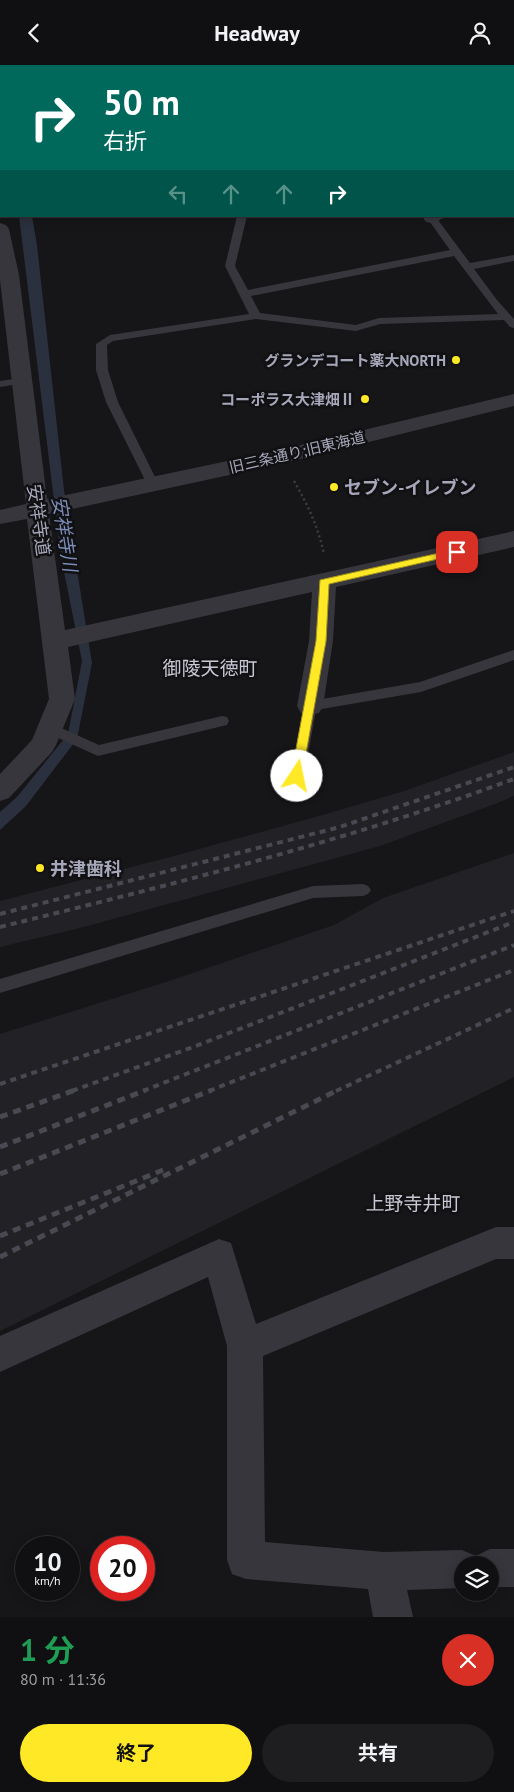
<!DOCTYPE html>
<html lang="ja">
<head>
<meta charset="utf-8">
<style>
	body { margin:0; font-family:"PT Sans","Noto Sans JP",sans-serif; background:#1e1e20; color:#f1f3f6; height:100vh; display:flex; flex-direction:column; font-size:19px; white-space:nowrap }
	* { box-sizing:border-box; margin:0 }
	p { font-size:16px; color:#9c9d9f }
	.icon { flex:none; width:28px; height:28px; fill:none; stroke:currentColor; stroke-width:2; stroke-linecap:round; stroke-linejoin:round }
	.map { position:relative; height:1552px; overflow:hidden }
	.panel { display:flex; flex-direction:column; background:#101012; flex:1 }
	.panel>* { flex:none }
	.top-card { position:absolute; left:0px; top:0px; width:515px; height:152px; box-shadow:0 2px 12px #0003,0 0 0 1px #303032; background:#00695c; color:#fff; overflow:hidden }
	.controls { position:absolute; left:454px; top:1491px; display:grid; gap:10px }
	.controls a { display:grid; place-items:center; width:45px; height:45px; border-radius:50%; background:#101012; box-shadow:0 2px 12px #0003,0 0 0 1px #303032; font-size:25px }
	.speed { position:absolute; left:15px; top:1471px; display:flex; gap:10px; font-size:25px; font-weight:700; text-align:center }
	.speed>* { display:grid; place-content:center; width:65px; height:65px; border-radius:50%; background:#101012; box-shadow:0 2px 12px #0003,0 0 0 1px #303032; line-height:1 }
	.speed small { font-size:12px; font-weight:400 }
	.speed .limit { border:8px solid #d22; background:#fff; color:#111 }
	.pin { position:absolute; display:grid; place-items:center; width:42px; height:42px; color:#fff; margin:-21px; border-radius:10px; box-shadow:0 2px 8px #0006 }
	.me { position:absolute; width:55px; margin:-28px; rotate:11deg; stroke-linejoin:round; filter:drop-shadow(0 0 4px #0008) }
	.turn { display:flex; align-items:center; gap:18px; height:105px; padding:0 20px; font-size:22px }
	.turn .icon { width:65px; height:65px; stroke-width:2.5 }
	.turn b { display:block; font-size:35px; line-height:42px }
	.lanes { display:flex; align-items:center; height:48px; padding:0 20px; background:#0003; justify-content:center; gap:25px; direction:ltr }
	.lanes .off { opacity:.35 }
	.round { display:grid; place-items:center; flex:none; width:52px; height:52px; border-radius:26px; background:#1e1e20 }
	.overview { display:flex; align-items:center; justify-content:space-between; height:85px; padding:0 20px }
	h1 { font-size:30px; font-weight:700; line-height:38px; color:#1e9e55 }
	.button { display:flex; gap:10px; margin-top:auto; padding:10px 20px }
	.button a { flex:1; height:58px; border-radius:30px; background:#ffe926; color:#111; font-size:20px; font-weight:700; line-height:58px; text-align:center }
	.button a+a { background:#1e1e20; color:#f1f3f6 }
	header { display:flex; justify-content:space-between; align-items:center; height:65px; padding:0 20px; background:#101012; font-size:22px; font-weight:700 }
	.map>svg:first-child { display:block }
	.built { fill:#222125 }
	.water { fill:#2a303d }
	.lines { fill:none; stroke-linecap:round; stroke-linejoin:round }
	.path { stroke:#3c3c44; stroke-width:2.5; stroke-dasharray:2 3; stroke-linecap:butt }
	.lane { fill:#37363d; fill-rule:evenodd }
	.street { fill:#37363d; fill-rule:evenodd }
	.secondary { fill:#44444d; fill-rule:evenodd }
	.rail-far1 { stroke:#494952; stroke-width:4; stroke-dasharray:6 5; stroke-linecap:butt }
	.rail { stroke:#494952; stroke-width:5; stroke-dasharray:8 6; stroke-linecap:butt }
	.route { fill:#ffe926; stroke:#a69719 }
	.poi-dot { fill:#ffe926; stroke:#111013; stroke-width:2 }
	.labels { text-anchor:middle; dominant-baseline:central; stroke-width:5; stroke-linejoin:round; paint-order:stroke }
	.far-poi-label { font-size:15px; font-weight:bold; fill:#a6a8b9; stroke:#111013; text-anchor:end }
	.far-street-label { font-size:15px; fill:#a6a8b9; stroke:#111013 }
	.poi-label { font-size:18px; font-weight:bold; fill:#a6a8b9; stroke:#111013; text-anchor:start }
	.street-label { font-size:18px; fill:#a6a8b9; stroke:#111013 }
	.water-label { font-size:19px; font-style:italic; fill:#7b8cb7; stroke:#111013 }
	.neighbourhood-label { font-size:19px; fill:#c8c8d4; stroke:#111013 }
</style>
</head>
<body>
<header><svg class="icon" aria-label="back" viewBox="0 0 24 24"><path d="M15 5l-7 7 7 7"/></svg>Headway<svg class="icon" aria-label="person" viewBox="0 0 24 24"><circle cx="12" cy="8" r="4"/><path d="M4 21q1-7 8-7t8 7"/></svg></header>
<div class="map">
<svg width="514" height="1552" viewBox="0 0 514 1552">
	<rect width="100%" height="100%" fill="#161518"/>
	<g class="built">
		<path d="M 514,687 L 514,731 L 495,739 L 380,781 L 80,863 L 0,882 L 0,836 L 174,791 L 326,749 L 404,726 Z"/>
		<path d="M 514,788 L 514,1012 L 0,1266 L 0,969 L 166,917 L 334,860 L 383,833 Z"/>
	</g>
	<path class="water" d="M 19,151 L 32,151 L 37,180 L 64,425 L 92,598 L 77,674 L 26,741 L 0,765 L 0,747 L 17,732 L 68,669 L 82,596 L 61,492 Z"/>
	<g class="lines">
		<path class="path" d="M 294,416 C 308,440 318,462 324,489"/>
		<g class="lane">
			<rect x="331" y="0" width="8" height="1"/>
			<path d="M 237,151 L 247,151 L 235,201 L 248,225 L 450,185 L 427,153 L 428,151 L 450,151 L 438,155 L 470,198 L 514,190 L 514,196 L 474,204 L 497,235 L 514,254 L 514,263 L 510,262 L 504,255 L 380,259 L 356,266 L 256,254 L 113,276 L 107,280 L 108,305 L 118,337 L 159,420 L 157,423 L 149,423 L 106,337 L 96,305 L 96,279 L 110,270 L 249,249 L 225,201 ZM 454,191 L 498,249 L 379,253 L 356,260 L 260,248 L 251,231 Z"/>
			<path d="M 21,313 L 25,314 L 27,316 L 25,318 L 0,322 L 0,316 Z"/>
			<path d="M 514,585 L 514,595 L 421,627 L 316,645 L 304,711 L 302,715 L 297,717 L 292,715 L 290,711 L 305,637 L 420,617 Z"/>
			<path d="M 222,651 L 227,652 L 229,656 L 227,660 L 98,691 L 45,667 L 43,663 L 45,659 L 50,658 L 99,680 Z"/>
			<path d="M 363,819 L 368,821 L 371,825 L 368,829 L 363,831 L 313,833 L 0,928 L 0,914 L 313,821 Z"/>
		</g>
		<g class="street">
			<path d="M 422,151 L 440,151 L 441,153 L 438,157 L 432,158 L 426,157 Z"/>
			<path d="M 0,158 L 6,160 L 9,164 L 19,210 L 47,434 L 280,385 L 514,329 L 514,341 L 280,399 L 49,449 L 65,565 L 514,466 L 514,482 L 336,522 L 333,576 L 323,641 L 319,648 L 310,650 L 301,648 L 297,641 L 309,576 L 312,527 L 68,582 L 75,634 L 56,680 L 52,687 L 9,733 L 0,736 L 0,709 L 32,675 L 49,634 L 27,454 L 0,459 L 0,445 L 26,439 L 0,215 Z"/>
			<path d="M 496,1162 L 514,1162 L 514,1194 L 496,1194 L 263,1291 L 265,1477 L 384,1487 L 462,1485 L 476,1491 L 490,1484 L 514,1484 L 514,1522 L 490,1522 L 490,1500 L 462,1500 L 462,1523 L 407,1525 L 413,1552 L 373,1552 L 368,1524 L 246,1514 L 232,1509 L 227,1495 L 227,1281 L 208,1212 L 0,1307 L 0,1271 L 219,1174 L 231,1178 L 256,1259 Z"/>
		</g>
		<rect class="secondary" x="0" y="81" width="1" height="10"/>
		<g class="rail-far1">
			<path d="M 0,849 L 340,762 L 514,702"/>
			<path d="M 0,862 C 174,819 346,776 514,714"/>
			<path d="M 0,1019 L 514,846"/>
			<path d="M 72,1026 L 201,979 L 514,857"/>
			<path d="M 143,1026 L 514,880"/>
			<path d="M 209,1026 L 514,905"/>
			<path d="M 336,1026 L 514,943"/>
		</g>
		<g class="rail">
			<path d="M 0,1052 L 75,1025"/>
			<path d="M 0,1082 L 146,1025"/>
			<path d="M 0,1109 L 212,1025"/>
			<path d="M 0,1171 L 163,1105"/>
			<path d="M 0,1192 L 338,1025"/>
		</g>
	</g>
	<path class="route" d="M 457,484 L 460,484 L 460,489 L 329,519 L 326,576 L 302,711 L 297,715 L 293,714 L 291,711 L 316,576 L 320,515 Z"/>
	<g class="poi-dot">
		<circle cx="456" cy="295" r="5"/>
		<circle cx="365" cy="334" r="5"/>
		<circle cx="334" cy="422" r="5"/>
		<circle cx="40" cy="803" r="5"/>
	</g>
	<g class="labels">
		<g class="far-poi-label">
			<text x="446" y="295">グランデコート薬大NORTH</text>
			<text x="355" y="334">コーポラス大津畑Ⅱ</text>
		</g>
		<g class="far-street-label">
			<text transform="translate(297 387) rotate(-13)">旧三条通り;旧東海道</text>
		</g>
		<g class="poi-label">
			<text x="344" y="422">セブン-イレブン</text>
			<text x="50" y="803">井津歯科</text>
		</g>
		<g class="street-label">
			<text transform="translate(39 455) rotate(82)">安祥寺道</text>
		</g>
		<g class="water-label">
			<text transform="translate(65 469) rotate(81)">安祥寺川</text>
		</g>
		<g class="neighbourhood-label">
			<text x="210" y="603">御陵天徳町</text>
			<text x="413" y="1138">上野寺井町</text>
		</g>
	</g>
</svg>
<div class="controls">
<a><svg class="icon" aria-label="layers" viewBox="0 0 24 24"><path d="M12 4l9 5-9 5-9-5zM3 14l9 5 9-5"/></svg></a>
</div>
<div class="speed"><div>10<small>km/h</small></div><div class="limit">20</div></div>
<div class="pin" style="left:457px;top:487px;background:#d93025"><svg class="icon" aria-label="arrive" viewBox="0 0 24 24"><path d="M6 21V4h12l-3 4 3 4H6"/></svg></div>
<svg class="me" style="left:297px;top:711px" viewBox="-20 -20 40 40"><circle r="19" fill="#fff"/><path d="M0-13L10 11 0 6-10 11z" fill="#ffe926"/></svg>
<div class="top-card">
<div class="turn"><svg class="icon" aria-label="right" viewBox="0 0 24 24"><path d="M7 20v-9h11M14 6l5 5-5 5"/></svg><div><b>50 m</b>右折</div></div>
<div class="lanes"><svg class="icon off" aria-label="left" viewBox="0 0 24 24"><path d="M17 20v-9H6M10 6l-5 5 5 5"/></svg><svg class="icon off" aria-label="ahead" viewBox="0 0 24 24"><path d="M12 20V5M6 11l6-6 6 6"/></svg><svg class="icon off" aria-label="ahead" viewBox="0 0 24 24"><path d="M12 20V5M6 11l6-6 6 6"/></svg><svg class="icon" aria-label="right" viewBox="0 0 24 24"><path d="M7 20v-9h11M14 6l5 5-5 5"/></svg></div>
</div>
</div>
<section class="panel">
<div class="overview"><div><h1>1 分</h1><p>80 m · 11:36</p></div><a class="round" style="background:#d93025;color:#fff"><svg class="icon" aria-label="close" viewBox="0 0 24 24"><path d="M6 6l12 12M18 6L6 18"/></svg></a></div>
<div class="button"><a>終了</a><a>共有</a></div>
</section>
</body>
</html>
